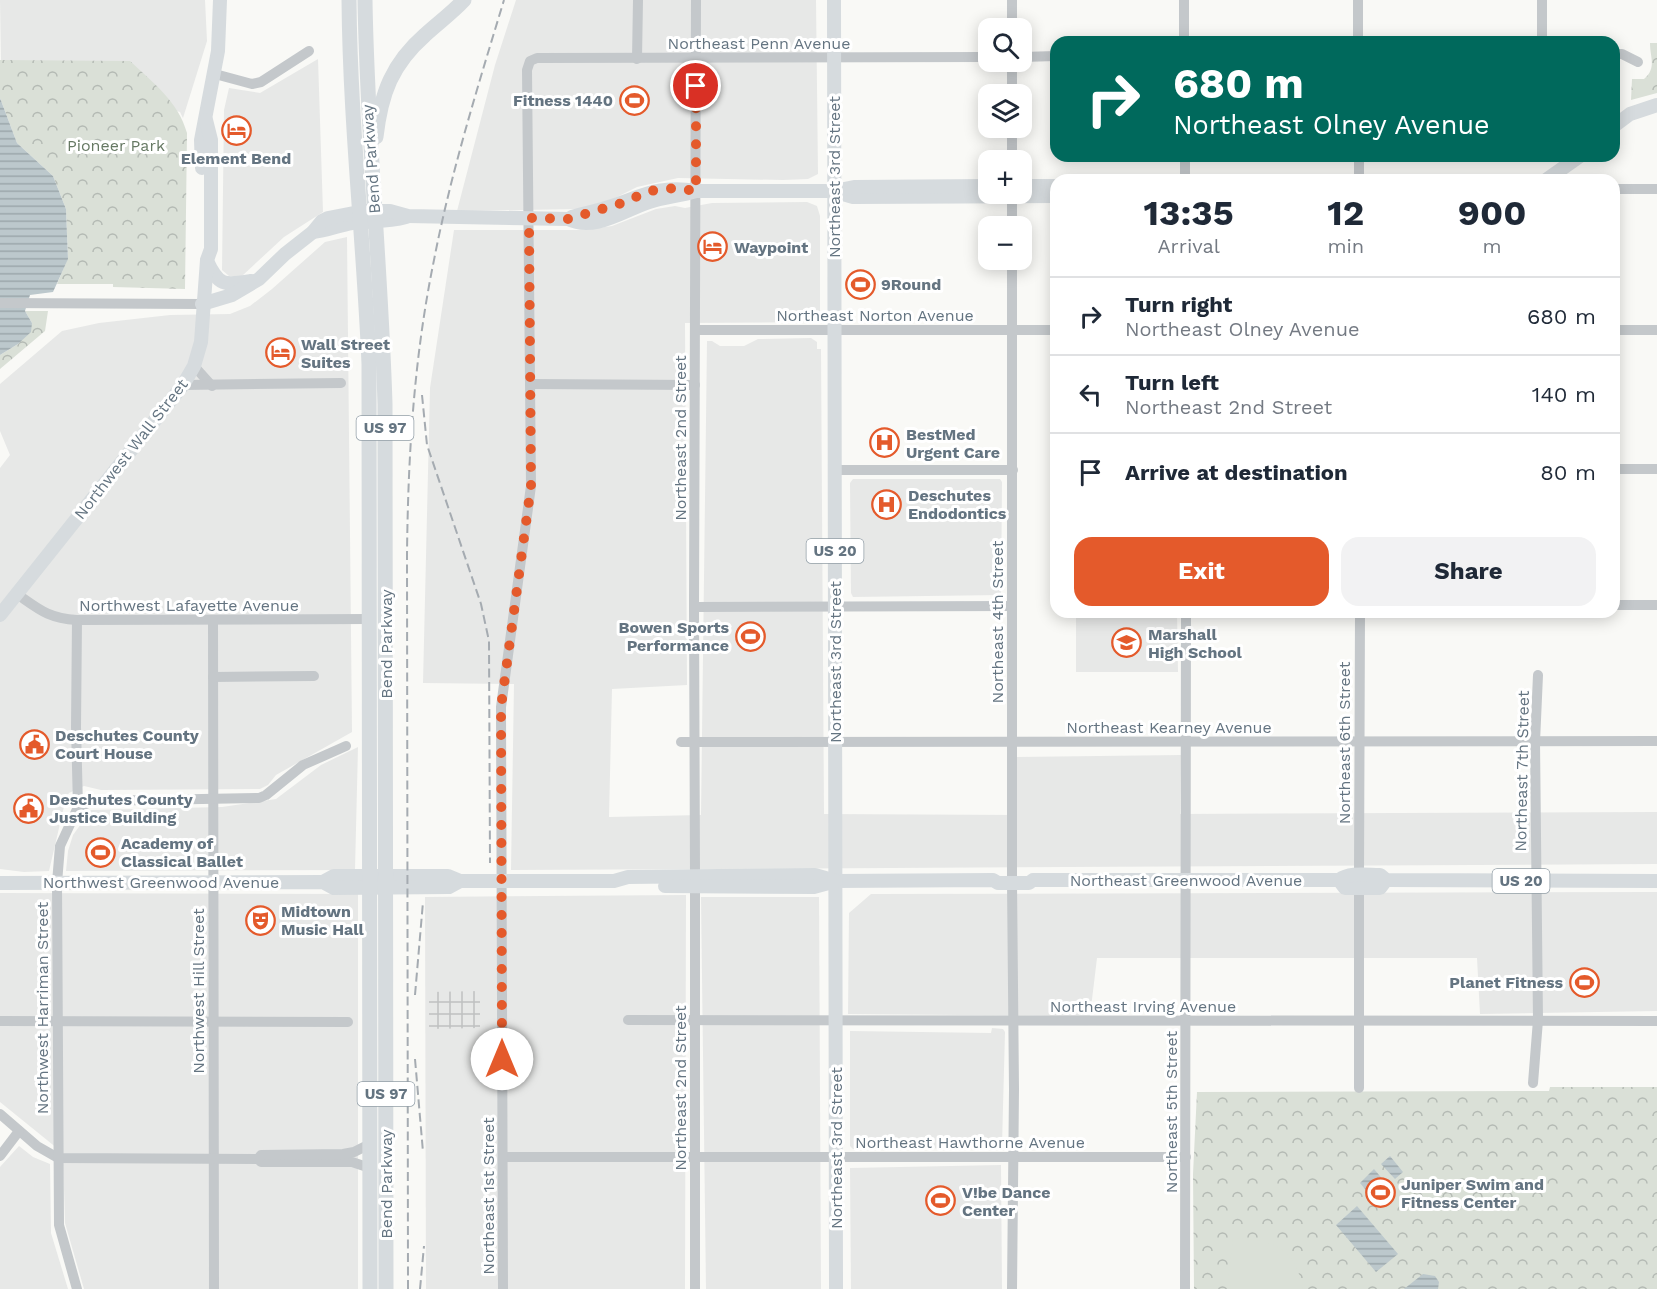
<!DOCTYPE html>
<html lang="en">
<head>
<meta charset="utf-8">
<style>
	body { margin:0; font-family:"Work Sans",sans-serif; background:#f2f2f3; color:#1f2937; height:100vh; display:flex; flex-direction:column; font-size:22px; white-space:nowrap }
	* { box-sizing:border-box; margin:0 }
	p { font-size:20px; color:#747a83 }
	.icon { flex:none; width:33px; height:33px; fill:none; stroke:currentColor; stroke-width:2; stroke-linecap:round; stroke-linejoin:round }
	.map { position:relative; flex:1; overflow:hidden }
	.details { position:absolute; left:1050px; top:174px; width:570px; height:444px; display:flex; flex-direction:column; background:#fff; border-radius:18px; box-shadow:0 3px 15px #0003 }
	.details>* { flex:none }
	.banner { position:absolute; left:1050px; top:36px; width:570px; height:126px; border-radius:18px; box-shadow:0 3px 15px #0003; background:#00695c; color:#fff; overflow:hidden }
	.tools { position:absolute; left:978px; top:18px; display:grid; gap:12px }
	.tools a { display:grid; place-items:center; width:54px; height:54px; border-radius:12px; background:#fff; box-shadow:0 3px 15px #0003; font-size:30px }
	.pin { position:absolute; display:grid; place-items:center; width:51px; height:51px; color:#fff; margin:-26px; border:3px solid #fff; border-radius:50%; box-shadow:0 2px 6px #0007 }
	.me { position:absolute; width:66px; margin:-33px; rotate:0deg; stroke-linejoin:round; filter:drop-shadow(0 0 4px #0008) }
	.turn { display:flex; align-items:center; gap:21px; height:126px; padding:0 24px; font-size:27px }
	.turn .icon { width:78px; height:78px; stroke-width:2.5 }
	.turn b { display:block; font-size:42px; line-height:51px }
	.eta { display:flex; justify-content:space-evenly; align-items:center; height:102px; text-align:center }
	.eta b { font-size:36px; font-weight:700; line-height:42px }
	.cta { display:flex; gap:12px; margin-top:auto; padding:12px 24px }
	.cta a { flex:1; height:69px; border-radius:18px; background:#e45a2b; color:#fff; font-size:24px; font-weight:700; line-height:69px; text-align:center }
	.cta a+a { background:#f2f2f3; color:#1f2937 }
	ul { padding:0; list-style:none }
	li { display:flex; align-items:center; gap:18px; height:78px; padding:0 24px; border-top:2px solid #e0e1e3 }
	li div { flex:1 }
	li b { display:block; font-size:22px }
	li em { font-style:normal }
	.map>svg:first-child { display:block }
	.built { fill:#e7e8e7 }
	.industrial { fill:url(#industrial-grid) }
	.park { fill:url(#park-crowns) }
	.pitch { fill:#dae0d7 }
	.water { fill:url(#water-rules) }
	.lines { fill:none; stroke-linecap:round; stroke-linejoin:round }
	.minor { stroke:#c4c8cb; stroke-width:10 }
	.major { stroke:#d6dbde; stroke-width:14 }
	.highway { stroke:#d6dbde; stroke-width:15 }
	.rail { stroke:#a5abb1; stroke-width:2; stroke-dasharray:9 4.5; stroke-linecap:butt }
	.route { stroke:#e45a2b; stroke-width:10; stroke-dasharray:0 18 }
	.labels { text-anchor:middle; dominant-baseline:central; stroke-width:6; stroke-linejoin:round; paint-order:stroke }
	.shield { fill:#fff; stroke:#929ea7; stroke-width:1.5 }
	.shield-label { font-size:15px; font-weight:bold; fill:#647481 }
	.street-label { font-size:16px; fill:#647481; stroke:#fff }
	.poi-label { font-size:16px; font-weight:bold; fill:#647481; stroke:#fff; text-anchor:start }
	.park-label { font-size:16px; fill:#667963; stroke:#fff }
</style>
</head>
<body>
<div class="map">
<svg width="1657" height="1289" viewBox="0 0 1657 1289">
	<defs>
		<pattern id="industrial-grid" width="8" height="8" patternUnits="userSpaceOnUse" patternTransform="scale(1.5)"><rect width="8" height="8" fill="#e7e8e7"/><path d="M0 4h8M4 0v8" fill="none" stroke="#bfc1c1"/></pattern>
		<pattern id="park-crowns" width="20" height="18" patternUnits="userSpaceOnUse" patternTransform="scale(1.5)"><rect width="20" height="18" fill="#dae0d7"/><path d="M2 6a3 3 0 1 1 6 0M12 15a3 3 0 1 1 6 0" fill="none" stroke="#b4bab4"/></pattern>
		<pattern id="water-rules" width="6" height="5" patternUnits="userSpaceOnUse" patternTransform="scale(1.5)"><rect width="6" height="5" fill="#bcc8cc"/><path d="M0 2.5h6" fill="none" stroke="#9ca7ab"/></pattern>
	</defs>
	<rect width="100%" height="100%" fill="#f9f9f6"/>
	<g class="built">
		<path d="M 0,0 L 205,0 L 207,41 L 183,118 L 180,112 L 1,62 Z"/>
		<path d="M 516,0 L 816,0 L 818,174 L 808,179 L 783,180 L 678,178 L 637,187 L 613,199 L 578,209 L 457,211 L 495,65 Z"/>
		<path d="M 318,59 L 323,212 L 284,237 L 242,276 L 229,276 L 222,270 L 224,110 L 229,88 L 260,93 Z"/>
		<path d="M 807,202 L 817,206 L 820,216 L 820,316 L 814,322 L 685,323 L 687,685 L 612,689 L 609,817 L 701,815 L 707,341 L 712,341 L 720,346 L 744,346 L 758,339 L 811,338 L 817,342 L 817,349 L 821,349 L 824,814 L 1017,815 L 1016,757 L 1181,755 L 1180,814 L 1657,812 L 1657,864 L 511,870 L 514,684 L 423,683 L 430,388 L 454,230 L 585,230 L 612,226 L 656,209 L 675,206 L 685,208 L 712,203 Z"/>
		<path d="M 347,237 L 352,732 L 276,775 L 268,785 L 260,789 L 101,790 L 84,786 L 69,793 L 66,798 L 49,871 L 24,872 L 0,869 L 0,468 L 10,455 L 0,431 L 0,384 L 62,331 L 99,323 L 170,315 L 230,314 L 250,306 L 272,289 L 325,242 Z"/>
		<path d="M 853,479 L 1000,479 L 1002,482 L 1001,595 L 853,597 L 851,593 L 850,483 Z"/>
		<path d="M 1177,612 L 1178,672 L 1076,672 L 1076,613 L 1068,612 Z"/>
		<path d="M 358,747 L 355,870 L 66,871 L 68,851 L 73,835 L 91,810 L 222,807 L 276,799 L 321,765 Z"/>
		<path d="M 1657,892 L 1657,1011 L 1480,1014 L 1477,958 L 1097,958 L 1090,1016 L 848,1014 L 849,913 L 871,894 Z"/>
		<path d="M 0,893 L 358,894 L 358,1289 L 84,1289 L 65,1223 L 63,1153 L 0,1102 Z"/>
		<path d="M 686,895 L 685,1289 L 426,1289 L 425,897 Z"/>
		<path d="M 701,897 L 819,897 L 821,1289 L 706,1289 Z"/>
		<path d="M 992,1028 L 1003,1029 L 1005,1032 L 1002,1145 L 999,1148 L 853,1149 L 850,1146 L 850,1031 L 991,1033 Z"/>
		<path d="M 19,1146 L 33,1157 L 50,1164 L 51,1233 L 68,1289 L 0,1289 L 0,1167 Z"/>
		<path d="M 1001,1165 L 1002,1289 L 851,1289 L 850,1168 Z"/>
	</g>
	<path class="industrial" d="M 480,991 L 480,1028 L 429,1029 L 429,992 Z"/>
	<g class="park">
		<path d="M 1650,43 L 1657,43 L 1657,93 L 1631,100 L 1632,79 L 1644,79 C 1657,68 1650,58 1650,43 Z"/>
		<path d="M 0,60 L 130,61 C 153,83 178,101 187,133 L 185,289 L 113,287 L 113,284 L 57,284 L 68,258 L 66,209 L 53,176 L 17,143 L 0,98 Z"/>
		<path d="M 25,311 L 48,311 L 45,331 L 0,369 L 0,355 L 18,344 L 32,323 Z"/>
		<path d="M 1550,1087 L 1657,1087 L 1657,1289 L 1194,1289 L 1193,1174 L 1197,1092 L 1549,1091 Z"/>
	</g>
	<path class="pitch" d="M 1233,1238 C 1272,1239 1295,1247 1303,1289 L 1227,1289 Z"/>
	<g class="water">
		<path d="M 0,98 L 17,143 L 53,176 L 66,209 L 68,259 L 53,292 L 30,295 L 25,311 L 32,323 L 31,332 L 18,344 L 0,355 Z"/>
		<path d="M 1390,1156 L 1403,1172 L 1395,1179 L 1381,1164 Z"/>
		<path d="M 1374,1169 L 1395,1194 L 1380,1207 L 1360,1183 Z"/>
		<path d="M 1357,1206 L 1398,1254 L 1376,1272 L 1336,1225 Z"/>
		<path d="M 1423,1274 L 1435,1276 L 1439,1282 L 1438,1289 L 1404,1289 Z"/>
	</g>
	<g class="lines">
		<g class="minor">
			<path d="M 1184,0 L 1184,42"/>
			<path d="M 1358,0 L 1358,42"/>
			<path d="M 1012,28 L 1012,0"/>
			<path d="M 1542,42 L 1542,0"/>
			<path d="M 1614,54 L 1622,54 L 1638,62"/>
			<path d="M 1022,57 L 1056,56"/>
			<path d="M 637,59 L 638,0"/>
			<path d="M 1012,62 L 1012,94"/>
			<path d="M 215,74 L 252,84 L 261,82 L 309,51"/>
			<path d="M 1185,156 L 1185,180"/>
			<path d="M 1012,160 L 1012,128"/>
			<path d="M 1359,180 L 1359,156"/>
			<path d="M 1614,189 L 1657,189"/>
			<path d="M 1012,226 L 1012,194"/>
			<path d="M 0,303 L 202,304"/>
			<path d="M 695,330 L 1056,330"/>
			<path d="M 1614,330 L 1657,330"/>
			<path d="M 194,366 L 212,386"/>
			<path d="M 530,384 L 695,385"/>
			<path d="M 183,385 L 341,383"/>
			<path d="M 1614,469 L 1657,469"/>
			<path d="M 835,470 L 1013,470"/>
			<path d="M 17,594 C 40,610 48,618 77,620 L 369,619"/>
			<path d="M 1614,605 L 1657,605"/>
			<path d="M 694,607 L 1012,606"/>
			<path d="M 213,620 L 214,1289"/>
			<path d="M 213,677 L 314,676"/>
			<path d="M 681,742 L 1657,741"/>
			<path d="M 78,807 L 93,801 L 259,798 L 266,795 L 303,765 L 346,746"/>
			<path d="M 1359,875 L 1360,612"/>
			<path d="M 695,876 L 694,607 L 696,0"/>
			<path d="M 1012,877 L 1012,260"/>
			<path d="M 695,887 L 695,1289"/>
			<path d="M 628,1020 L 1657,1021"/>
			<path d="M 0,1021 L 348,1022"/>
			<path d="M 1533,1083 L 1538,1020 L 1535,742 L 1538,675"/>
			<path d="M 1359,1088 L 1359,888"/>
			<path d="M 0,1114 L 37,1146 L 58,1158 L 258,1159 L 261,1162 L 352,1162 L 370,1168"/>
			<path d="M 0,1156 L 19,1131"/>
			<path d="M 503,1157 L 1186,1157"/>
			<path d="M 258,1159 L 261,1155 L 343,1154 L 354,1152 L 370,1144"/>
			<path d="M 77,1289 L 59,1225 L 57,883 L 60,846 L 78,807 L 76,727 L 77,620"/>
			<path d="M 503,1289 L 501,707 L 531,486 L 527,70 L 530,61 L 537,58 L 988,57"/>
			<path d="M 1012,1289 L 1014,1089 L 1012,883"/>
			<path d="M 1185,1289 L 1186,612"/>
		</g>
		<g class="major">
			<path d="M 834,0 L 836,1289"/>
			<path d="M 1614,126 L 1630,114 L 1657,105"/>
			<path d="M 202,168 L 201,140 L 218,51 L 220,0"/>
			<path d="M 1546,180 L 1580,156"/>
			<path d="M 1022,186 L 1056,186"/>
			<path d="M 836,192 L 853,197 L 1056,196"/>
			<path d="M 572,217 C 584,213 597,211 609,207 C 643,196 658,185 696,191 L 834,191 L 854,187 L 988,186"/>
			<path d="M 313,232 C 327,231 339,225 352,223 C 370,221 388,222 406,217"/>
			<path d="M 207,261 C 219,287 225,285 251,281"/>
			<path d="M 202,304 L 232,295 L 259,279 L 285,254 L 313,232 L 322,221 L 328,218 L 364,211 L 390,211 L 408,216 L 568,219 C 595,232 624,210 649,202 C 664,197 680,196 696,191"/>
			<path d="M 0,615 L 183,385 L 194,366 L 201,342 L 207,260 L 211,249 L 211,140 L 206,120"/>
			<path d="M 1339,880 L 1345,888 L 1380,888 L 1386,880"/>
			<path d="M 323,882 L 334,876 L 448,876 L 460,881 L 614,881 L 628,877 L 815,875 L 836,881 L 993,880 L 998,883 L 1029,883 L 1033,880 L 1339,880 C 1350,872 1366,875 1380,875 L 1386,880 L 1657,881"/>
			<path d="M 0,883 L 323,882 L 334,888 L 449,887 L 460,881"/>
			<path d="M 665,886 L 814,887 L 836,881"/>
		</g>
		<g class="highway">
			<path d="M 349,0 C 350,122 364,243 369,364 L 370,1289"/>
			<path d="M 365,0 C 367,135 381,269 385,404 L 386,1289"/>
			<path d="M 376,137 C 381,93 392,64 425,35 C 438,23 452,13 464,0"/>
		</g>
		<g class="rail">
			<path d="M 422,395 L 427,445 L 481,604 L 489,641 L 490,863"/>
			<path d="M 415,995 L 423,902"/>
			<path d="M 415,1059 L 423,1152"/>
			<path d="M 408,1289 L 407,555 C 408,455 414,357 434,260 C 451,172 478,86 504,0"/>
			<path d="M 420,1289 L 424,1246"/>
		</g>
	</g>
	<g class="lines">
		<path class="route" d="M 502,1059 L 501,707 L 531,486 L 529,218 L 568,219 L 619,204 L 650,191 L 675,188 L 696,191 L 696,86"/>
	</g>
	<defs>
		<symbol id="stadium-ring" viewBox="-11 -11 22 22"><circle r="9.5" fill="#fff" stroke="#e45a2b" stroke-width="1.5"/><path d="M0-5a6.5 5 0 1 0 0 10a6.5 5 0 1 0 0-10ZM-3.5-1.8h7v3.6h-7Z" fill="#e45a2b"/></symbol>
		<symbol id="hotel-ring" viewBox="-11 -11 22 22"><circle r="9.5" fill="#fff" stroke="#e45a2b" stroke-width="1.5"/><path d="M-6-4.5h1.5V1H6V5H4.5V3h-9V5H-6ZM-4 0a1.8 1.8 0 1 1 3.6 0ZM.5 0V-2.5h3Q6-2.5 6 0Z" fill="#e45a2b"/></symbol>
		<symbol id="hospital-ring" viewBox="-11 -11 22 22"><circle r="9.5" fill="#fff" stroke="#e45a2b" stroke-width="1.5"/><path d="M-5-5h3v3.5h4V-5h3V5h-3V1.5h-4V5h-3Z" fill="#e45a2b"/></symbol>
		<symbol id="school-ring" viewBox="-11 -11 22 22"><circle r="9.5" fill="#fff" stroke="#e45a2b" stroke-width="1.5"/><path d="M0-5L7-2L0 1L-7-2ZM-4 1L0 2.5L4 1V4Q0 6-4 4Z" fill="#e45a2b"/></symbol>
		<symbol id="civic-ring" viewBox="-11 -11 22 22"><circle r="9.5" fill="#fff" stroke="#e45a2b" stroke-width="1.5"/><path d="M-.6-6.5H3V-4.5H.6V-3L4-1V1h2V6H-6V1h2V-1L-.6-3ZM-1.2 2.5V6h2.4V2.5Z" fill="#e45a2b"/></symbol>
		<symbol id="theatre-ring" viewBox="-11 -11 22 22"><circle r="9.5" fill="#fff" stroke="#e45a2b" stroke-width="1.5"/><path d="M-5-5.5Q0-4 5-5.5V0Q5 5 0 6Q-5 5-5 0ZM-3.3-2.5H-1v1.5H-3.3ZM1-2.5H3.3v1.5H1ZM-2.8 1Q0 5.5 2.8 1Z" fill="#e45a2b"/></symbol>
	</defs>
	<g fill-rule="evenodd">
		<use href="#stadium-ring" x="618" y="84" width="33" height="33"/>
		<use href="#hotel-ring" x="220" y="114" width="33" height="33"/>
		<use href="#hotel-ring" x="696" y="230" width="33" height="33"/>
		<use href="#stadium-ring" x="844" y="268" width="33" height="33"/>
		<use href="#hotel-ring" x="264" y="336" width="33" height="33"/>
		<use href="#hospital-ring" x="868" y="426" width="33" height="33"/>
		<use href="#hospital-ring" x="870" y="488" width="33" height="33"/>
		<use href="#stadium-ring" x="734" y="620" width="33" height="33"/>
		<use href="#school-ring" x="1110" y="626" width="33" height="33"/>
		<use href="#civic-ring" x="18" y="728" width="33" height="33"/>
		<use href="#civic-ring" x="12" y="792" width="33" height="33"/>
		<use href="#stadium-ring" x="84" y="836" width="33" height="33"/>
		<use href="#theatre-ring" x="244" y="904" width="33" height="33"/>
		<use href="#stadium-ring" x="1568" y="966" width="33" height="33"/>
		<use href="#stadium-ring" x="1364" y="1176" width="33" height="33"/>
		<use href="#stadium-ring" x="924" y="1184" width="33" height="33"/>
	</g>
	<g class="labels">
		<g class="shield">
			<rect x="356.5" y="416" width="57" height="24" rx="4.5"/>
			<rect x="806.5" y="539" width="57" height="24" rx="4.5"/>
			<rect x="1492.5" y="869" width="57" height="24" rx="4.5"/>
			<rect x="357.5" y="1082" width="57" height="24" rx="4.5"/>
		</g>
		<g class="shield-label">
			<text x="385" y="428">US 97</text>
			<text x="835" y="551">US 20</text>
			<text x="1521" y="881">US 20</text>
			<text x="386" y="1094">US 97</text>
		</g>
		<g class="street-label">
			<text x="759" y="43">Northeast Penn Avenue</text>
			<text transform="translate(371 159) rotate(-94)">Bend Parkway</text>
			<text transform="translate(834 177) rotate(-90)">Northeast 3rd Street</text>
			<text x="875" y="315">Northeast Norton Avenue</text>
			<text transform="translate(680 438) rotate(-90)">Northeast 2nd Street</text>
			<text transform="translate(131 449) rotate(-52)">Northwest Wall Street</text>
			<text x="189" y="605">Northwest Lafayette Avenue</text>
			<text transform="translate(997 622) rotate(-90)">Northeast 4th Street</text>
			<text transform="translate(386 644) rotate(-90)">Bend Parkway</text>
			<text transform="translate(835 662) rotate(-90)">Northeast 3rd Street</text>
			<text x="1169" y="727">Northeast Kearney Avenue</text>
			<text transform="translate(1344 743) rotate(-90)">Northeast 6th Street</text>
			<text transform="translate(1522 771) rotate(-89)">Northeast 7th Street</text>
			<text x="1186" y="880">Northeast Greenwood Avenue</text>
			<text x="161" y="882">Northwest Greenwood Avenue</text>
			<text transform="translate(198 991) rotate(-90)">Northwest Hill Street</text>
			<text x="1143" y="1006">Northeast Irving Avenue</text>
			<text transform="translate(42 1008) rotate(-90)">Northwest Harriman Street</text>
			<text transform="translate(680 1088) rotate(-90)">Northeast 2nd Street</text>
			<text transform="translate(1171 1112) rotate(-90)">Northeast 5th Street</text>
			<text x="970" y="1142">Northeast Hawthorne Avenue</text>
			<text transform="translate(836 1148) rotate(-90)">Northeast 3rd Street</text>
			<text transform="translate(386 1184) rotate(-90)">Bend Parkway</text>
			<text transform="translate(488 1196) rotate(-90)">Northeast 1st Street</text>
		</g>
		<g class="poi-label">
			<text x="613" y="100" text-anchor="end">Fitness 1440</text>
			<text x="236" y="158" text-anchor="middle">Element Bend</text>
			<text x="734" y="247">Waypoint</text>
			<text x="881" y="284">9Round</text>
			<text x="301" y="344">Wall Street<tspan x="301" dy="18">Suites</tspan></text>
			<text x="906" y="434">BestMed<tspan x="906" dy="18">Urgent Care</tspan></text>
			<text x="908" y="495">Deschutes<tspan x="908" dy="18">Endodontics</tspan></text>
			<text x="729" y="627" text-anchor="end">Bowen Sports<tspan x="729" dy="18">Performance</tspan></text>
			<text x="1148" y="634">Marshall<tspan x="1148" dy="18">High School</tspan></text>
			<text x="55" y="735">Deschutes County<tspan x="55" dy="18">Court House</tspan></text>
			<text x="49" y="799">Deschutes County<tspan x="49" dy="18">Justice Building</tspan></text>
			<text x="121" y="843">Academy of<tspan x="121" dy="18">Classical Ballet</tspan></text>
			<text x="281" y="911">Midtown<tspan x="281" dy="18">Music Hall</tspan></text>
			<text x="1563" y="982" text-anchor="end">Planet Fitness</text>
			<text x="1401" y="1184">Juniper Swim and<tspan x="1401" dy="18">Fitness Center</tspan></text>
			<text x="962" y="1192">V!be Dance<tspan x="962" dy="18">Center</tspan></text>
		</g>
		<g class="park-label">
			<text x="116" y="145">Pioneer Park</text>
		</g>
	</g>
</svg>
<div class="tools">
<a><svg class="icon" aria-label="search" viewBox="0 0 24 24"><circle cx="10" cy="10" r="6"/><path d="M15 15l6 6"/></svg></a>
<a><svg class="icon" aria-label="layers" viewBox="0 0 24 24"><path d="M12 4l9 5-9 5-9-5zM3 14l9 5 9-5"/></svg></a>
<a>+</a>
<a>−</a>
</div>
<div class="pin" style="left:696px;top:86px;background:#d93025"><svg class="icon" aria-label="arrive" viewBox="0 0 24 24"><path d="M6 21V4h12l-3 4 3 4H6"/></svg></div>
<svg class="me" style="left:502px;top:1059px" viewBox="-20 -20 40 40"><circle r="19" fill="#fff"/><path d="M0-13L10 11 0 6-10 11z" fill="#e45a2b"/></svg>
<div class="banner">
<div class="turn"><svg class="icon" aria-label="right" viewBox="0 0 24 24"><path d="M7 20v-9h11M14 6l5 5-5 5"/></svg><div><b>680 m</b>Northeast Olney Avenue</div></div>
</div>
<section class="details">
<div class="eta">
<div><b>13:35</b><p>Arrival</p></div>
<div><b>12</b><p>min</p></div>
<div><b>900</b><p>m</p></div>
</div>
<ul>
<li><svg class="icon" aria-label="right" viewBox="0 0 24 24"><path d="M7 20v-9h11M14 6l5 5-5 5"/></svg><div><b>Turn right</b><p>Northeast Olney Avenue</p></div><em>680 m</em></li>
<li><svg class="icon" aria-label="left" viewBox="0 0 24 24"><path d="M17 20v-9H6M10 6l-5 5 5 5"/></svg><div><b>Turn left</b><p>Northeast 2nd Street</p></div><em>140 m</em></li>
<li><svg class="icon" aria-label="arrive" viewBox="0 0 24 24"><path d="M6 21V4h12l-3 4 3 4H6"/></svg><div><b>Arrive at destination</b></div><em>80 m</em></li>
</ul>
<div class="cta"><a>Exit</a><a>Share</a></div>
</section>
</div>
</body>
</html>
